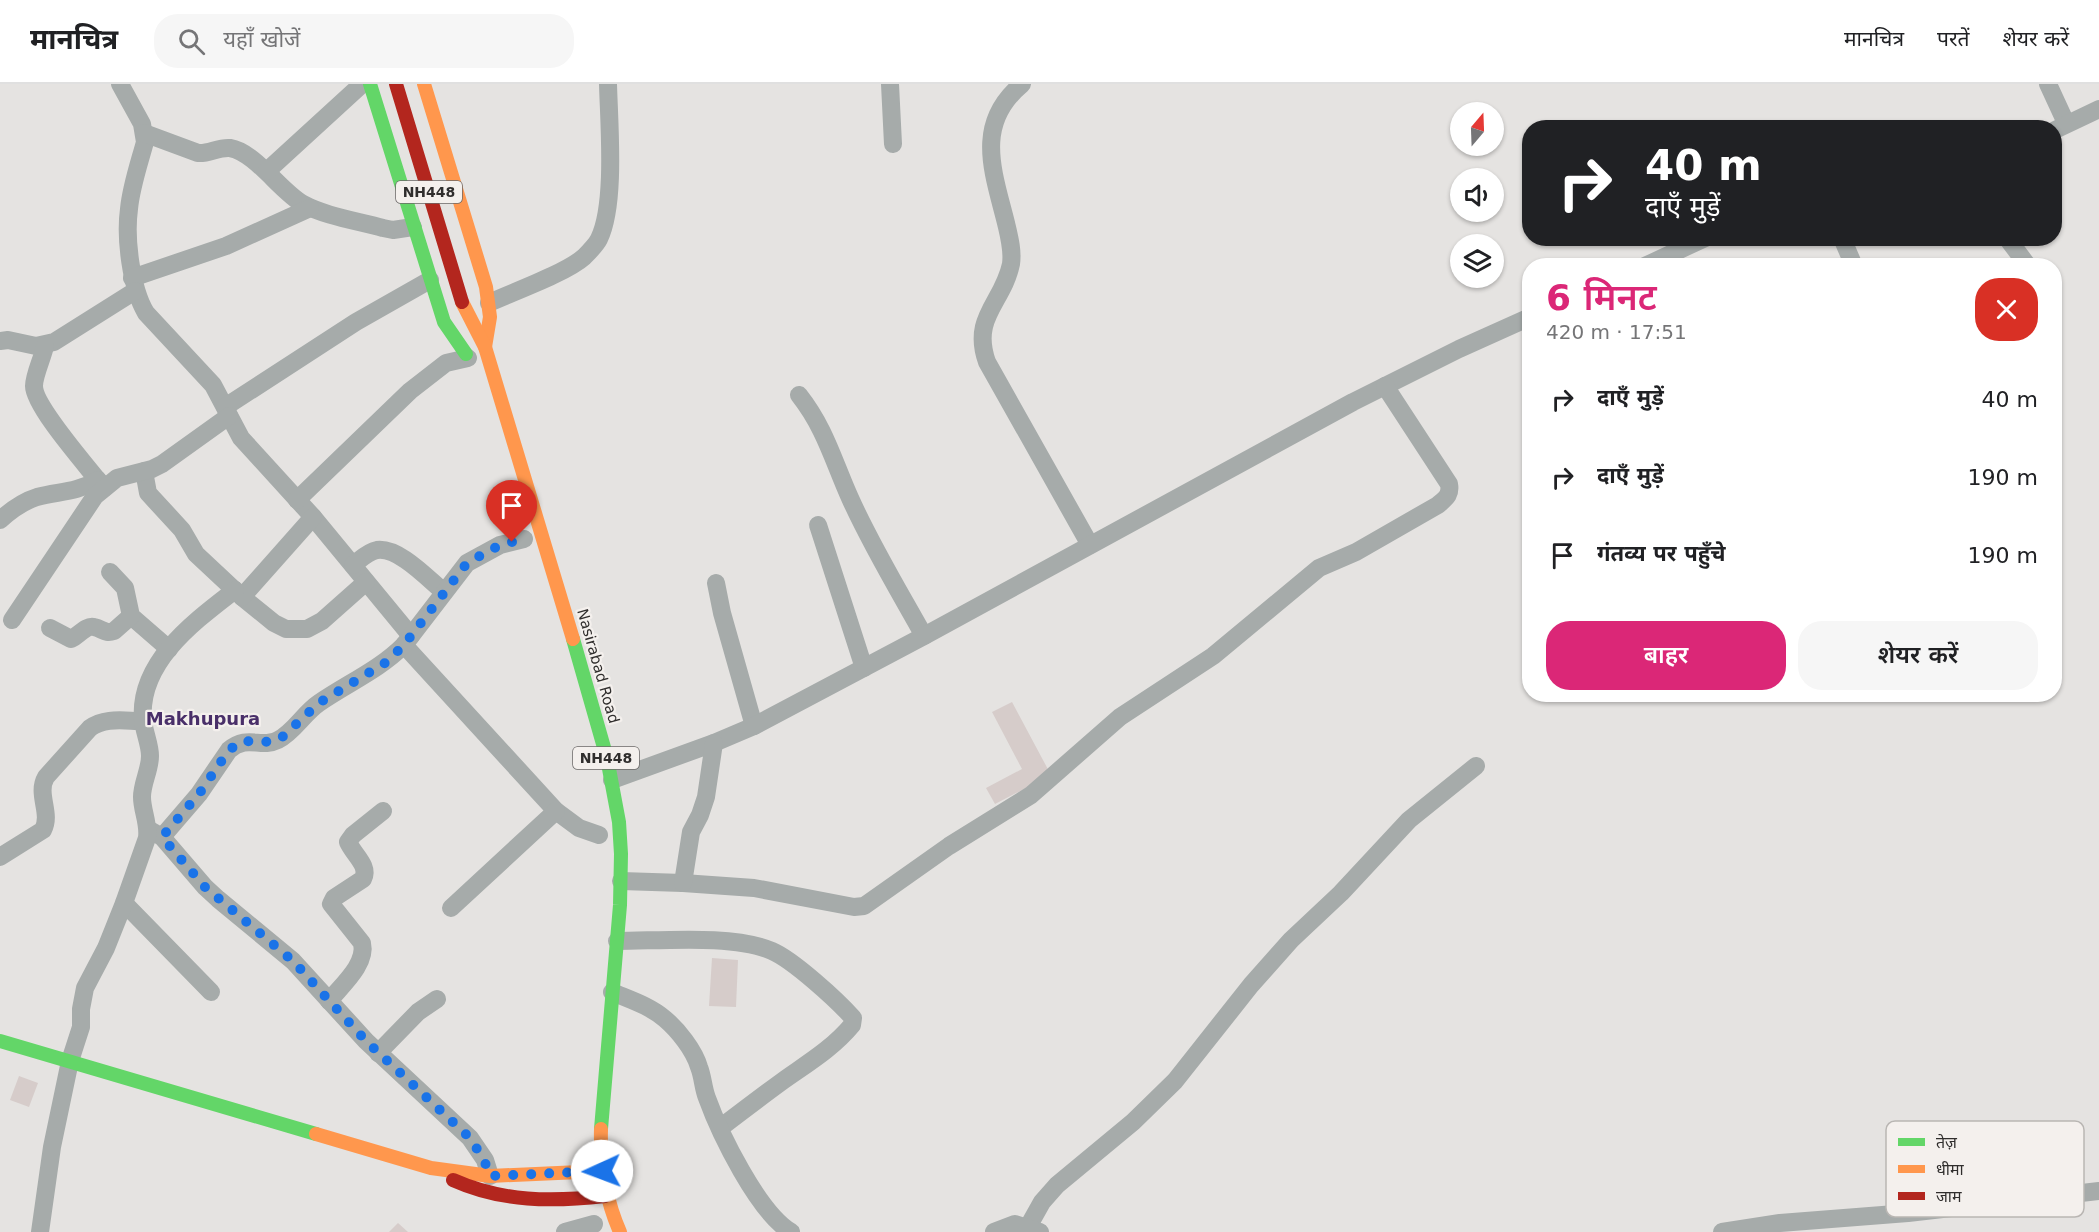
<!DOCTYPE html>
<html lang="hi">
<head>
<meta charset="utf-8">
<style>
	body { margin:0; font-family:"DejaVu Sans","Noto Sans Devanagari",sans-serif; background:#f6f6f6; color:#202124; height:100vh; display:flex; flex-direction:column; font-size:22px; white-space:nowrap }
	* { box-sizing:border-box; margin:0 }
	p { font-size:20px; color:#757577 }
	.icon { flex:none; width:33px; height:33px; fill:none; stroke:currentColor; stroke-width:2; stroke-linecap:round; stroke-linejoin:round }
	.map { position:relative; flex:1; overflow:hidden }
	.side { position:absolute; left:1522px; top:174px; width:540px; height:444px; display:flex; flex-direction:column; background:#fff; border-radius:24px; box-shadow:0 2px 4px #0004 }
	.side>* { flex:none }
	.top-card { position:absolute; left:1522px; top:36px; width:540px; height:126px; border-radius:24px; box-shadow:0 2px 4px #0004; background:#202124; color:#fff; overflow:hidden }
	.needle { width:39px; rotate:19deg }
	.fabs { position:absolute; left:1450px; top:18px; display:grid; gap:12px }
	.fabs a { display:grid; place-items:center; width:54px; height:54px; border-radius:50%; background:#fff; box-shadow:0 2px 4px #0004; font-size:30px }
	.pin { position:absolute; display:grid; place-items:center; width:51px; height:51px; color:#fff; margin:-62px -26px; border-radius:50% 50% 50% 0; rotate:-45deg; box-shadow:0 0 6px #0007 }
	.pin .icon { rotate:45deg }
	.me { position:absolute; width:66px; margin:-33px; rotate:268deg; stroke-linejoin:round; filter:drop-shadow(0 0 4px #0008) }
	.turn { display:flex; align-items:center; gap:21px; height:126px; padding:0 24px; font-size:27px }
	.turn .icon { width:78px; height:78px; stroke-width:2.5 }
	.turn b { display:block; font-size:42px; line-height:51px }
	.round { display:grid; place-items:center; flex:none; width:63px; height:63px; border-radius:24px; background:#f6f6f6 }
	.head { display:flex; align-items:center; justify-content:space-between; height:102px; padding:0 24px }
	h1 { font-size:36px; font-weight:600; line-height:45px; color:#db2777 }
	.action { display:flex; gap:12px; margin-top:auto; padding:12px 24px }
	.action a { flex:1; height:69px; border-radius:24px; background:#db2777; color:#fff; font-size:24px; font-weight:600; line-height:69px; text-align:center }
	.action a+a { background:#f6f6f6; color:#202124 }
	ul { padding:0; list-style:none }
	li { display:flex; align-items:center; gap:18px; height:78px; padding:0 24px }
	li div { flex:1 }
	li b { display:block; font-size:22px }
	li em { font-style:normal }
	header { display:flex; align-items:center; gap:36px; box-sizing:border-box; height:84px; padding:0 30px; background:#fff; border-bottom:2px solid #e0e0e0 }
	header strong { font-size:28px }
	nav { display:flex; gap:33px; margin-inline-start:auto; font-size:21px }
	.search { width:420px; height:54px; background:#f6f6f6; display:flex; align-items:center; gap:15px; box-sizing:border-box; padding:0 21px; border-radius:24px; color:#757577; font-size:22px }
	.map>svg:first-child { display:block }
	.building { fill:#d6ccca }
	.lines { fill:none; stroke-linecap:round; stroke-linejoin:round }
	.street { stroke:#a6abaa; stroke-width:18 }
	.fast { stroke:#63d668; stroke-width:14 }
	.slow { stroke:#ff974d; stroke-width:14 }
	.jam { stroke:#b3261e; stroke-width:14 }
	.route { stroke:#1a73e8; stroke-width:10; stroke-dasharray:0 18 }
	.labels { text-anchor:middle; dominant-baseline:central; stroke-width:4.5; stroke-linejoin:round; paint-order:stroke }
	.shield { fill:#f4f0ed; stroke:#6b6867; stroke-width:1.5 }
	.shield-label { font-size:14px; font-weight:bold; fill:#302e2d }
	.street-label { font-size:15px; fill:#302e2d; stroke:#f4f0ed }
	.quarter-label { font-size:18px; font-weight:bold; fill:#492f69; stroke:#f4f0ed }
	.key { fill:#f4f0ed; stroke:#b9b6b3; stroke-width:1.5 }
	.key-label { font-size:16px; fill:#302e2d }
</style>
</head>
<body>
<header>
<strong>मानचित्र</strong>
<div class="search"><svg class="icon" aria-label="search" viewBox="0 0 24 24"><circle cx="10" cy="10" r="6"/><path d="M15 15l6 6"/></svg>यहाँ खोजें</div>
<nav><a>मानचित्र</a><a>परतें</a><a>शेयर करें</a></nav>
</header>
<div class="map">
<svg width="2099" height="1148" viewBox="0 0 2099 1148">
	<rect width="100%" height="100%" fill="#e5e3e1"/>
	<g class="building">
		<path d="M 1012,618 L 1051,691 L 995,720 L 986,704 L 1022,685 L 992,628 Z"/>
		<path d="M 712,874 L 738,876 L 736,923 L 709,922 Z"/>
		<path d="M 19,992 L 38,999 L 29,1023 L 10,1016 Z"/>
		<path d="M 398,1139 L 408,1148 L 389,1148 Z"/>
	</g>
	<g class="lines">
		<g class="street">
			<path d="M 120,0 L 142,40 L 145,58 C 139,80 131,103 129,125 C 125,154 131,204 146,229 L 213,301 L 241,354 L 313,433 L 411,552"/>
			<path d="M 890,0 L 893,60"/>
			<path d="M 1022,0 C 974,40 993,87 1006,139 C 1009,152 1013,166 1011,180 C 1003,219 971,233 987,278 L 1090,461"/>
			<path d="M 2048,0 L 2066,39"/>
			<path d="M 2055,46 L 2099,25"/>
			<path d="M 144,49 L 198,69 C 209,70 218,63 230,64 C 255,68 281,108 303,120 C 325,132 358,137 383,144 L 393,146 L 413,143"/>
			<path d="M 267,87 L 362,0"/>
			<path d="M 1842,154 L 1854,182"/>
			<path d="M 2007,154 L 2028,182"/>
			<path d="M 1645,182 L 1705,154"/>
			<path d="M 132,194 L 226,162 L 310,124"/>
			<path d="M 489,219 C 513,208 566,189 584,173 C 589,168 596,161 599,155 C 616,120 609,40 608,0"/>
			<path d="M 0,257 L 8,256 L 36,262 L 54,258 L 135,207"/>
			<path d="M 45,262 C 43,273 34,291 34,302 C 34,323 89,384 104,404"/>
			<path d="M 799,311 C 825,344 833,376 850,414 C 871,461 899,507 924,552"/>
			<path d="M 225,323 L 356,238 L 430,196"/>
			<path d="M 144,387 L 148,409 L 182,446 L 196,470 L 242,513 L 274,539 L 286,545 L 307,545 L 322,537 L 366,498"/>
			<path d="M 297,416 L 410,307 L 446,279 L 468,274"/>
			<path d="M 0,436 C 10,427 24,417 37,413 C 61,407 75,409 98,396"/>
			<path d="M 818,441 L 864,584"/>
			<path d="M 353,481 C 360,476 367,468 377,466 C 399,463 428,495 444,508"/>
			<path d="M 110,488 L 125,504 L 131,532 L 169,565"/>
			<path d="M 716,499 L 722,529 L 754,642"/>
			<path d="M 242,513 L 313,433"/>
			<path d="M 12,536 L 95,412 L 117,394 L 152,385 L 162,380 L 229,332"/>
			<path d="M 50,544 L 71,555 C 78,552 86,541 94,543 C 103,545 105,550 114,547 L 131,532"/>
			<path d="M 404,561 L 556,727 L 579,744 L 599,751"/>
			<path d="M 612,696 L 714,659 L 754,642 L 924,552 L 1353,318 L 1459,265 L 1530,233"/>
			<path d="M 148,745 L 162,753 L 205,803 L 218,815 L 293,877 L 366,957 L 470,1054 L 485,1076 L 490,1092"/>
			<path d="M 162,753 L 199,710 L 229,666 C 248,650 260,665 278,656 C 294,648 304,629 319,619 C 348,599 379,586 404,561 L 467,479 L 500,461 L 524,455"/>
			<path d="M 0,773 L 43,746 C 52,729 36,710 46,693 L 90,644 C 105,633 124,637 143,637"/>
			<path d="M 621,797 L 683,799 L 754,804 L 854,823 L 864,822 L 949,762 L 1031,711 L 1120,633 L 1213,572 L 1319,484 L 1356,468 L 1438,421 C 1446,414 1451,411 1449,400 L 1385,302"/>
			<path d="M 683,799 L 691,748 L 700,731 L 706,713 L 714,659"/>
			<path d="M 124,819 L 211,908"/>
			<path d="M 451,824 L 556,727"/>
			<path d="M 617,857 C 660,857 734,850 772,867 C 793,876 837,916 853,934 L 852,941 C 833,964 808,979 784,996 C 762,1012 741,1028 720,1044"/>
			<path d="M 612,908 C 631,916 650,922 665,935 C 678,946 694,966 699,983 C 703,993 703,1004 707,1014 C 720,1050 758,1128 791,1148"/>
			<path d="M 329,917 C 342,901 367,880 362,859 L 331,820 L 334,814 L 363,795 C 370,782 353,770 348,758 L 353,751 L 383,727"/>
			<path d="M 378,969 L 418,928 L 437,915"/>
			<path d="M 1028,1143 L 1042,1118 L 1057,1101 L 1133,1038 L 1175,997 L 1251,901 L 1291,856 L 1341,809 L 1409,736 L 1476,682"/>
			<path d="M 40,1148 L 52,1063 L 70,977 L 81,943 L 81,925 L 85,904 L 106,864 L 124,819 L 147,754 C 149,739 142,727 142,713 C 142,699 150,686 150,672 C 150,660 144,648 143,636 C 138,578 195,537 235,506"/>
			<path d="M 565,1148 L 594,1140"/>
			<path d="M 994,1148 L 1015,1140 L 1040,1148"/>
			<path d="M 1722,1148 L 1780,1139 L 1908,1129 L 2099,1107"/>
		</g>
		<g class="fast">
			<path d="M 370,0 L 444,238 L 466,270"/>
			<path d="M 573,555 L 607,674 L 619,738 L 621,770 L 620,821 L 601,1045"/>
			<path d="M 0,957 L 316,1050"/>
		</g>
		<g class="slow">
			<path d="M 424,0 L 486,203 L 490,233 L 485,263"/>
			<path d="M 462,218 L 485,263 L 573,555"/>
			<path d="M 601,1045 C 600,1082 605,1114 620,1148"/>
			<path d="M 316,1050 L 431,1084 L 490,1092 L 602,1087"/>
		</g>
		<g class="jam">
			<path d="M 396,0 L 462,218"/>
			<path d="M 453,1096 C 502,1118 552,1118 605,1112"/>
		</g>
	</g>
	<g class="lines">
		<path class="route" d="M 512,458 L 500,461 L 467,479 L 404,561 L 385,579 L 319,619 L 279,656 L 264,658 L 242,657 L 229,666 L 199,710 L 162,753 L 205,803 L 293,877 L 366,957 L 470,1054 L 484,1076 L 490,1092 L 602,1087"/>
	</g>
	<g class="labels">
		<g class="shield">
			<rect x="396" y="97" width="66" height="22" rx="4.5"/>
			<rect x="573" y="663" width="66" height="22" rx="4.5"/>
		</g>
		<g class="shield-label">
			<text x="429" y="108">NH448</text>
			<text x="606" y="674">NH448</text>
		</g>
		<g class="street-label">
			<text transform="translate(598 582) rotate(74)">Nasirabad Road</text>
		</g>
		<g class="quarter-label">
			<text x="203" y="634">Makhupura</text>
		</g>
	</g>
	<rect x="1886" y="1037" width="198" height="96" rx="9" class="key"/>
	<rect x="1898" y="1054" width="27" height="8" fill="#63d668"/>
	<rect x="1898" y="1081" width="27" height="8" fill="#ff974d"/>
	<rect x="1898" y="1108" width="27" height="8" fill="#b3261e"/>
	<g class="key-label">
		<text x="1936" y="1064">तेज़</text>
		<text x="1936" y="1091">धीमा</text>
		<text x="1936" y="1118">जाम</text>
	</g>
</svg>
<div class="fabs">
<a><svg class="needle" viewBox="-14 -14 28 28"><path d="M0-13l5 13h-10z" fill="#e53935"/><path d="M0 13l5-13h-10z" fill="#757577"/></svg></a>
<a><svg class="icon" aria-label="sound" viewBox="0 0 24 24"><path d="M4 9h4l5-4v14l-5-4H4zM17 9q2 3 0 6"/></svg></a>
<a><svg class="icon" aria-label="layers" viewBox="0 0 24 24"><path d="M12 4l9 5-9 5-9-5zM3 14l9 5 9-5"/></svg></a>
</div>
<div class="pin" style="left:512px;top:458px;background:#d93025"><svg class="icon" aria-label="arrive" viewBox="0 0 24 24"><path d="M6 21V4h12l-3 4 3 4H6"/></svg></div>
<svg class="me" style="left:602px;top:1087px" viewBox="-20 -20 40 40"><circle r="19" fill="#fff"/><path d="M0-13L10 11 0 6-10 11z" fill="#1a73e8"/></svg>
<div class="top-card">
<div class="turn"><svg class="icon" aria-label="right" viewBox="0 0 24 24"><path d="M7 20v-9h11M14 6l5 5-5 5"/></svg><div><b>40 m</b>दाएँ मुड़ें</div></div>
</div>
<section class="side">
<div class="head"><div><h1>6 मिनट</h1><p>420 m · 17:51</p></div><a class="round" style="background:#d93025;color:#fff"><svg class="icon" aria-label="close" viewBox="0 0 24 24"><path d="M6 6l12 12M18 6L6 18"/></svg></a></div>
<ul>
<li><svg class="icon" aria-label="right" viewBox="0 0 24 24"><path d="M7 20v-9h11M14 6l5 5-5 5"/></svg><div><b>दाएँ मुड़ें</b></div><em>40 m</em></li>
<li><svg class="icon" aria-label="right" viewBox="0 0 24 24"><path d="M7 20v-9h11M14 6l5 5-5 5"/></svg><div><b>दाएँ मुड़ें</b></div><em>190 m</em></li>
<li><svg class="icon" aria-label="arrive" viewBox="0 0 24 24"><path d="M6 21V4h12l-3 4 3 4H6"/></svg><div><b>गंतव्य पर पहुँचे</b></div><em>190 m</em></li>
</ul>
<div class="action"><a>बाहर</a><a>शेयर करें</a></div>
</section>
</div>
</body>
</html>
